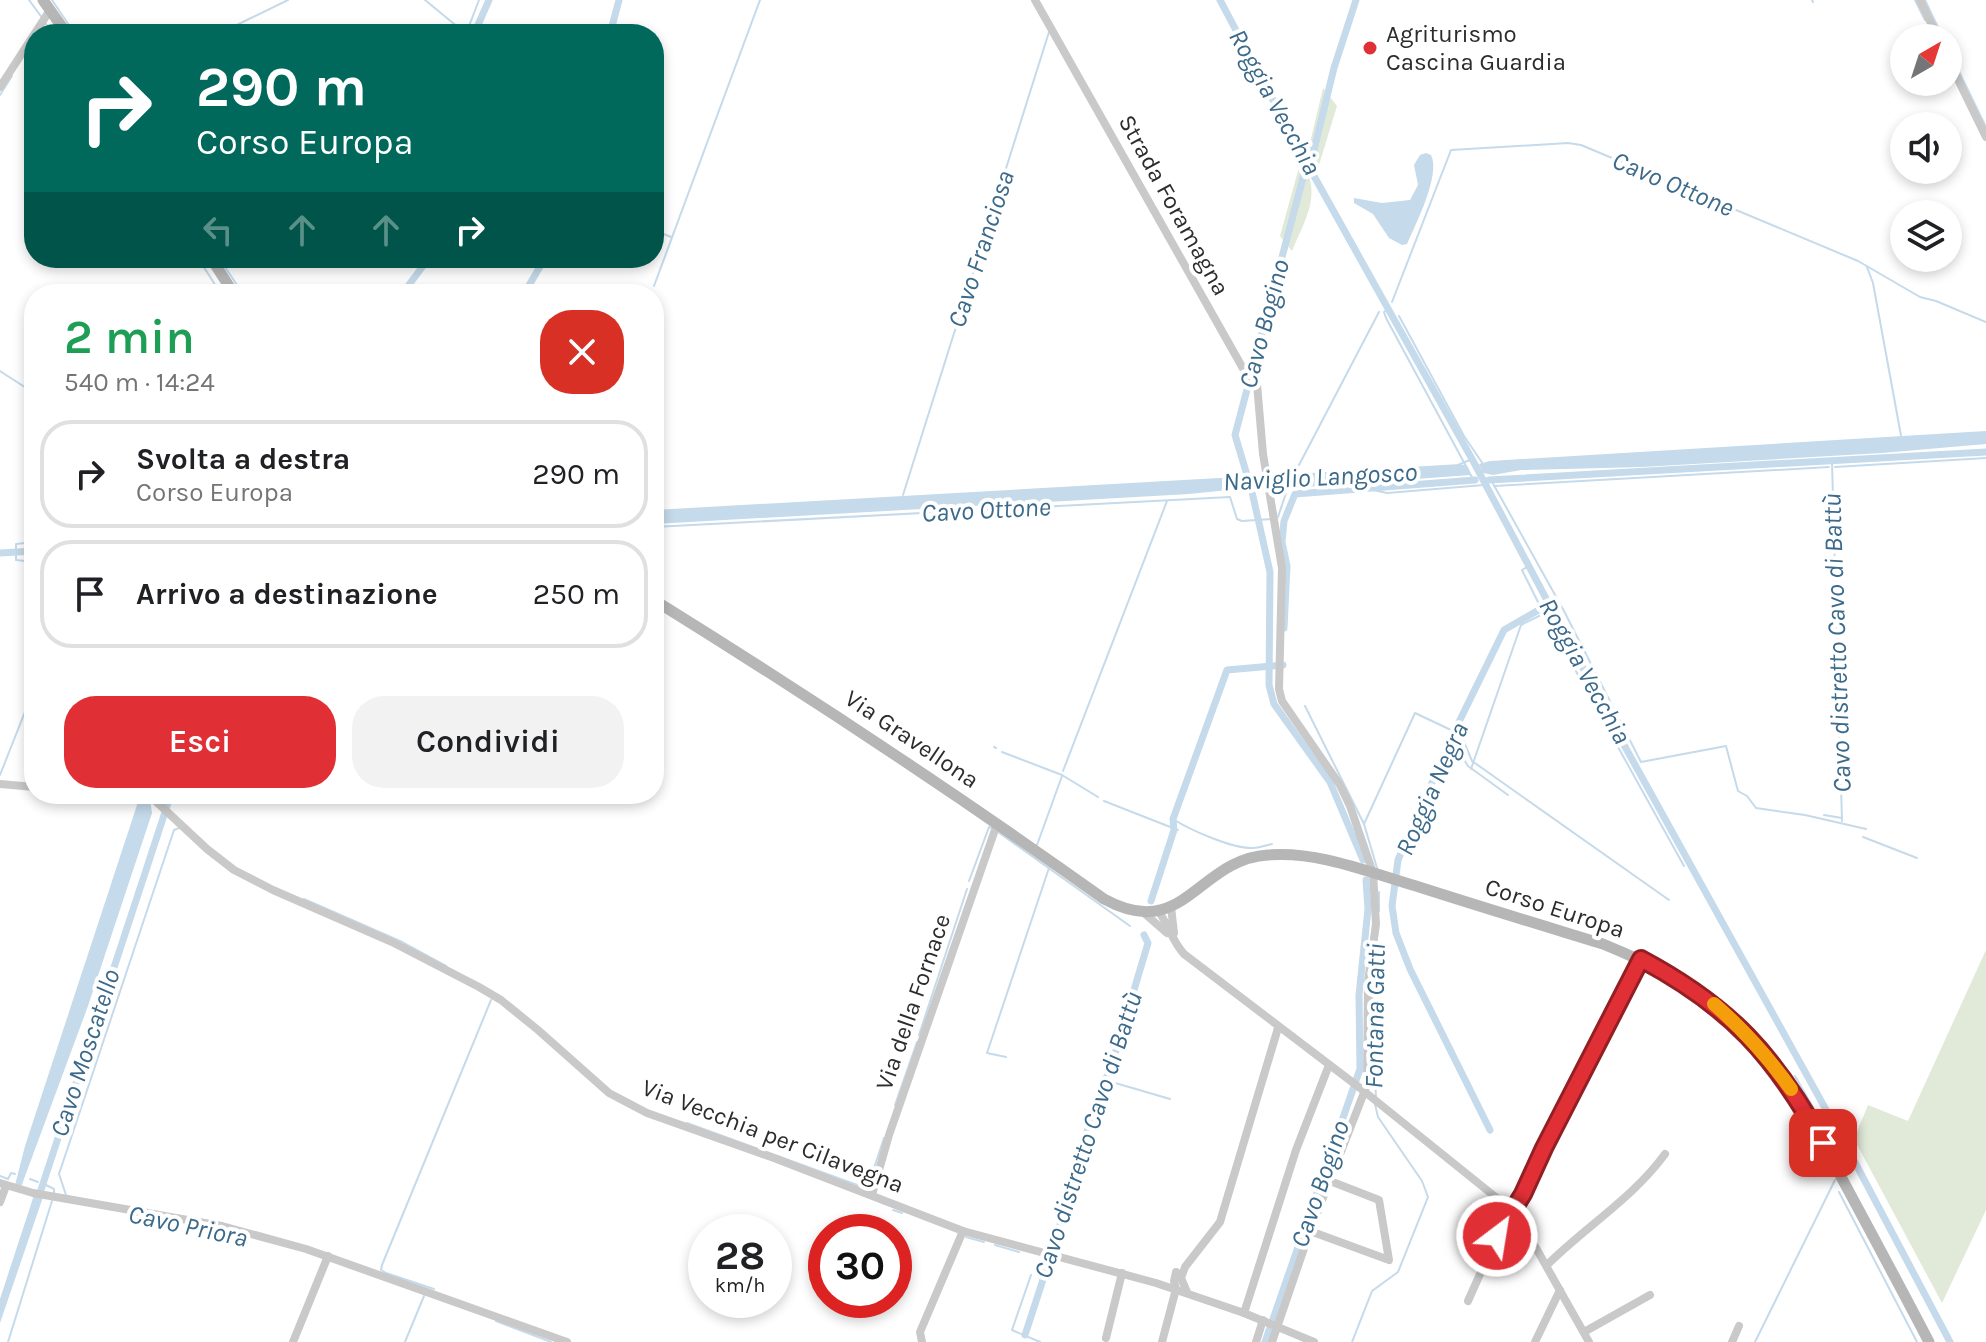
<!DOCTYPE html>
<html lang="it">
<head>
<meta charset="utf-8">
<style>
	body { margin:0; font-family:Karla,sans-serif; background:#f2f2f2; color:#202124; height:100vh; display:flex; flex-direction:column; font-size:30px; white-space:nowrap }
	* { box-sizing:border-box; margin:0 }
	p { font-size:26px; color:#757577 }
	.icon { flex:none; width:44px; height:44px; fill:none; stroke:currentColor; stroke-width:2; stroke-linecap:round; stroke-linejoin:round }
	.map { position:relative; flex:1; overflow:hidden }
	.details { position:absolute; left:24px; top:284px; width:640px; height:520px; display:flex; flex-direction:column; background:#fff; border-radius:32px; box-shadow:0 4px 12px #0003 }
	.details>* { flex:none }
	.top-card { position:absolute; left:24px; top:24px; width:640px; height:244px; border-radius:32px; box-shadow:0 4px 12px #0003; background:#00695c; color:#fff; overflow:hidden }
	.needle { width:52px; rotate:39deg }
	.fabs { position:absolute; left:1890px; top:24px; display:grid; gap:16px }
	.fabs a { display:grid; place-items:center; width:72px; height:72px; border-radius:50%; background:#fff; box-shadow:0 4px 12px #0003; font-size:40px }
	.speed { position:absolute; left:688px; top:1214px; display:flex; gap:16px; font-size:40px; font-weight:700; text-align:center }
	.speed>* { display:grid; place-content:center; width:104px; height:104px; border-radius:50%; background:#fff; box-shadow:0 4px 12px #0003; line-height:1 }
	.speed small { font-size:20px; font-weight:400 }
	.speed .limit { border:12px solid #d22; background:#fff; color:#111 }
	.pin { position:absolute; display:grid; place-items:center; width:68px; height:68px; color:#fff; margin:-34px; border-radius:16px; box-shadow:0 4px 12px #0006 }
	.me { position:absolute; width:88px; margin:-44px; rotate:31deg; stroke-linejoin:round; filter:drop-shadow(0 0 6px #0008) }
	.turn { display:flex; align-items:center; gap:28px; height:168px; padding:0 40px; font-size:36px }
	.turn .icon { width:104px; height:104px; stroke-width:2.5 }
	.turn b { display:block; font-size:56px; line-height:68px }
	.lanes { display:flex; align-items:center; height:76px; padding:0 40px; background:#0003; justify-content:center; gap:40px; direction:ltr }
	.lanes .off { opacity:.35 }
	.round { display:grid; place-items:center; flex:none; width:84px; height:84px; border-radius:32px; background:#f2f2f2 }
	.headline { display:flex; align-items:center; justify-content:space-between; height:136px; padding:0 40px }
	h1 { font-size:48px; font-weight:600; line-height:60px; color:#1e9e55 }
	.action { display:flex; gap:16px; margin-top:auto; padding:16px 40px }
	.action a { flex:1; height:92px; border-radius:32px; background:#e12f36; color:#fff; font-size:32px; font-weight:600; line-height:92px; text-align:center }
	.action a+a { background:#f2f2f2; color:#202124 }
	ul { padding:0; list-style:none }
	li { display:flex; align-items:center; gap:24px; height:108px; margin:0 16px 12px; padding:0 24px; border:4px solid #e0e0e0; border-radius:32px }
	li div { flex:1 }
	li b { display:block; font-size:30px }
	li em { font-style:normal }
	.map>svg:first-child { display:block }
	.green { fill:#e1ead9 }
	.water { fill:#c5daea }
	.lines { fill:none; stroke-linecap:round; stroke-linejoin:round }
	.stream { stroke:#c5daea; stroke-width:2 }
	.canal { stroke:#c5daea; stroke-width:7 }
	.minor { stroke:#c9c9c9; stroke-width:8 }
	.secondary { stroke:#b6b6b6; stroke-width:11 }
	.route-casing { stroke:#921f23; stroke-width:20 }
	.route { stroke:#e12f36; stroke-width:14 }
	.slow { stroke:#f59e0b; stroke-width:14 }
	.poi-dot { fill:#e12f36; stroke:#fff; stroke-width:3 }
	.labels { text-anchor:middle; dominant-baseline:central; stroke-width:8; stroke-linejoin:round; paint-order:stroke }
	.poi-label { font-size:24px; fill:#2c2c2c; stroke:#fff; text-anchor:start }
	.street-label { font-size:24px; fill:#2c2c2c; stroke:#fff }
	.water-label { font-size:26px; font-style:italic; fill:#3c6a8b; stroke:#fff }
</style>
</head>
<body>
<div class="map">
<svg width="1986" height="1342" viewBox="0 0 1986 1342">
	<rect width="100%" height="100%" fill="#fff"/>
	<g class="green">
		<path d="M 1323,88 L 1337,106 L 1319,165 L 1309,147 Z"/>
		<path d="M 1301,160 C 1323,194 1306,217 1292,251 L 1280,236 Z"/>
		<path d="M 1986,950 L 1986,1210 L 1942,1303 L 1854,1139 L 1868,1105 L 1908,1121 Z"/>
	</g>
	<g class="water">
		<path d="M 1426,153 L 1431,155 C 1441,174 1416,224 1407,244 L 1402,245 L 1389,238 L 1373,214 L 1354,203 L 1354,198 L 1382,203 L 1410,200 L 1418,185 L 1414,165 L 1420,155 Z"/>
		<path d="M 1986,431 L 1986,444 L 1882,453 L 1642,467 L 1521,470 L 1493,475 L 1483,473 L 1479,464 L 1490,461 Z"/>
		<path d="M 1460,464 L 1467,466 L 1471,475 L 1277,489 L 1271,486 L 1270,478 L 1277,475 Z"/>
		<path d="M 1219,478 L 1267,478 L 1268,486 L 1189,494 L 654,524 L 654,510 Z"/>
		<path d="M 145,795 L 150,799 L 152,813 L 88,1006 L 21,1187 L 15,1185 L 25,1146 L 138,802 Z"/>
		<path d="M 34,1195 L 43,1197 L 0,1323 L 0,1299 Z"/>
	</g>
	<g class="lines">
		<g class="stream">
			<path d="M 29,0 L 43,19"/>
			<path d="M 52,0 L 75,34"/>
			<path d="M 425,0 L 459,28 L 459,34"/>
			<path d="M 1812,0 L 1813,2"/>
			<path d="M 1915,0 L 1925,20"/>
			<path d="M 1925,0 L 1943,38"/>
			<path d="M 46,24 L 53,34"/>
			<path d="M 218,34 L 288,0"/>
			<path d="M 466,34 L 479,0"/>
			<path d="M 1948,49 L 1986,127"/>
			<path d="M 0,95 L 12,76"/>
			<path d="M 654,230 L 671,237"/>
			<path d="M 198,258 L 221,294"/>
			<path d="M 219,258 L 243,294"/>
			<path d="M 1867,267 L 1873,283 L 1902,441"/>
			<path d="M 654,286 L 760,0"/>
			<path d="M 1392,302 L 1451,150 L 1568,143 L 1581,145 L 1858,261 L 1920,297 L 1936,301 L 1986,322"/>
			<path d="M 1388,309 L 1384,312 L 1386,318 L 1474,481"/>
			<path d="M 1399,316 L 1464,436 L 1483,464"/>
			<path d="M 0,371 L 34,393"/>
			<path d="M 1832,462 L 1842,821"/>
			<path d="M 1299,465 L 1379,312"/>
			<path d="M 1458,465 L 1472,459"/>
			<path d="M 1835,467 L 1986,458"/>
			<path d="M 1491,480 L 1564,611 L 1641,762 L 1726,746 L 1738,791 L 1747,796 L 1756,808 L 1805,815 L 1866,829"/>
			<path d="M 1494,486 L 1829,467"/>
			<path d="M 1369,489 L 1387,493 L 1484,485"/>
			<path d="M 903,495 L 1049,32"/>
			<path d="M 1278,517 L 1286,493"/>
			<path d="M 654,527 L 1230,497 L 1237,519 L 1242,521 L 1272,519"/>
			<path d="M 34,542 L 16,544 L 16,560 L 34,562"/>
			<path d="M 1527,567 L 1522,570 L 1542,610 L 1684,866"/>
			<path d="M 1305,706 L 1364,824 L 1377,868"/>
			<path d="M 1457,725 L 1472,761 L 1669,900"/>
			<path d="M 994,747 L 996,748"/>
			<path d="M 1002,752 L 1062,775 L 1098,797"/>
			<path d="M 1471,769 L 1521,625 L 1543,614"/>
			<path d="M 1063,771 L 1167,501"/>
			<path d="M 0,775 L 34,689"/>
			<path d="M 1104,801 L 1178,830"/>
			<path d="M 1824,815 L 1842,818"/>
			<path d="M 1173,819 C 1190,830 1233,849 1253,848 C 1259,848 1266,845 1272,844"/>
			<path d="M 1364,824 L 1415,713 L 1451,730 L 1448,738 L 1453,742 L 1468,766 L 1508,795"/>
			<path d="M 998,832 L 1130,926"/>
			<path d="M 1863,837 L 1917,858"/>
			<path d="M 1037,845 L 1062,776"/>
			<path d="M 969,881 L 989,827 L 991,828"/>
			<path d="M 1379,892 L 1379,911"/>
			<path d="M 304,899 L 400,941 L 446,966"/>
			<path d="M 1372,1002 L 1376,953"/>
			<path d="M 1372,1017 L 1376,1098"/>
			<path d="M 919,1035 L 967,889"/>
			<path d="M 1006,1057 L 987,1053 L 1049,868"/>
			<path d="M 1795,1076 L 1844,1161 L 1850,1153"/>
			<path d="M 1105,1080 L 1170,1099"/>
			<path d="M 895,1105 L 917,1042"/>
			<path d="M 687,1123 L 860,1186 L 869,1183 L 884,1138"/>
			<path d="M 0,1176 L 8,1179 L 11,1173 L 15,1174"/>
			<path d="M 30,1179 L 38,1182"/>
			<path d="M 46,1185 L 54,1189 L 54,1194"/>
			<path d="M 1839,1192 L 1917,1342"/>
			<path d="M 66,1195 L 59,1174 L 174,830 L 179,828"/>
			<path d="M 893,1210 L 902,1213"/>
			<path d="M 131,1214 L 165,1220"/>
			<path d="M 966,1237 L 984,1242"/>
			<path d="M 995,1245 L 1019,1252"/>
			<path d="M 1031,1275 L 1012,1330 L 1040,1342"/>
			<path d="M 434,1289 L 386,1273 L 381,1270 L 382,1265 L 491,1000"/>
			<path d="M 496,1321 L 551,1342"/>
			<path d="M 8,1342 L 52,1201"/>
			<path d="M 405,1342 L 424,1296"/>
			<path d="M 1352,1342 L 1372,1291 L 1398,1272 L 1428,1197 L 1422,1181 L 1378,1117 L 1375,1104"/>
			<path d="M 1755,1342 L 1835,1180"/>
		</g>
		<g class="canal">
			<path d="M 1220,0 L 1300,151 L 1472,459 L 1618,734 L 1850,1153 L 1950,1342"/>
			<path d="M 474,34 L 489,0"/>
			<path d="M 610,34 L 619,0"/>
			<path d="M 1313,154 L 1334,68 L 1356,0"/>
			<path d="M 402,294 L 429,258"/>
			<path d="M 524,294 L 545,258"/>
			<path d="M 1247,475 L 1235,435 L 1304,174"/>
			<path d="M 1489,480 L 1986,452"/>
			<path d="M 1252,492 L 1270,572 L 1269,685 L 1274,704 L 1330,782 L 1363,860"/>
			<path d="M 0,553 L 34,551"/>
			<path d="M 1284,628 L 1287,566 L 1282,542 L 1284,521 L 1295,494 L 1475,480"/>
			<path d="M 1151,901 L 1174,830 L 1173,819 L 1227,670 L 1283,665"/>
			<path d="M 1490,1130 L 1410,969 L 1396,933 L 1392,906 L 1398,860 L 1457,726 L 1504,630 L 1549,604"/>
			<path d="M 38,1199 L 171,794"/>
			<path d="M 1025,1335 L 1052,1252 L 1101,1084 L 1109,1074 L 1148,943 L 1144,935"/>
			<path d="M 1265,1342 L 1360,1069 L 1359,995 L 1368,909 L 1366,880"/>
		</g>
		<g class="minor">
			<path d="M 1035,0 L 1245,372 L 1257,384 L 1263,454 L 1282,568 L 1279,689 L 1282,701 L 1340,785 L 1350,806 L 1373,873 L 1376,924 L 1368,982 L 1367,1085 L 1310,1231 L 1272,1342"/>
			<path d="M 1920,0 L 1938,38"/>
			<path d="M 1948,59 L 1986,137"/>
			<path d="M 0,87 L 50,10"/>
			<path d="M 0,784 L 34,787"/>
			<path d="M 148,794 L 207,849 L 234,870 L 273,890 L 392,942 L 479,987 L 501,1000 L 538,1030 L 609,1093 L 647,1113 L 774,1158 L 963,1231 L 1156,1283 L 1244,1313 L 1314,1342"/>
			<path d="M 1171,907 L 1174,933"/>
			<path d="M 1159,912 C 1169,926 1172,941 1184,954 L 1360,1088 L 1498,1199 L 1536,1248 L 1589,1342"/>
			<path d="M 1144,913 L 1167,933"/>
			<path d="M 0,1183 L 33,1193 L 222,1226 L 306,1249 L 567,1342"/>
			<path d="M 872,1195 L 889,1135 L 997,824"/>
			<path d="M 0,1202 L 6,1186"/>
			<path d="M 1310,1231 L 1389,1260 L 1379,1200 L 1330,1181"/>
			<path d="M 1547,1265 C 1585,1227 1633,1198 1665,1154"/>
			<path d="M 1187,1292 L 1181,1278 L 1185,1267 L 1220,1222 L 1278,1028"/>
			<path d="M 1468,1301 L 1497,1236 L 1523,1194 L 1544,1148 L 1641,959"/>
			<path d="M 1244,1313 L 1296,1150 L 1329,1065"/>
			<path d="M 1584,1332 L 1650,1295"/>
			<path d="M 1106,1338 L 1122,1273"/>
			<path d="M 293,1342 L 328,1256"/>
			<path d="M 922,1342 L 920,1332 L 963,1231"/>
			<path d="M 1162,1342 L 1176,1289 L 1174,1281 L 1176,1272"/>
			<path d="M 1256,1342 L 1263,1320"/>
			<path d="M 1535,1342 L 1560,1290"/>
			<path d="M 1732,1342 L 1739,1326"/>
		</g>
		<g class="secondary">
			<path d="M 43,0 L 67,34"/>
			<path d="M 211,258 L 234,294"/>
			<path d="M 654,600 C 807,695 957,794 1104,899 C 1184,943 1198,859 1268,855 C 1319,851 1368,872 1416,886 C 1478,906 1541,925 1603,944 C 1652,964 1699,988 1738,1025 C 1786,1070 1816,1129 1846,1186 C 1874,1238 1902,1290 1929,1342"/>
		</g>
	</g>
	<g class="lines">
		<defs>
			<path id="route" d="M 1497,1236 L 1523,1194 L 1544,1148 L 1641,959 C 1731,1007 1774,1055 1823,1143"/>
		</defs>
		<use href="#route" class="route-casing"/>
		<use href="#route" class="route"/>
		<path class="slow" d="M 1714,1004 C 1744,1030 1768,1057 1791,1089"/>
	</g>
	<circle class="poi-dot" cx="1370" cy="48" r="8"/>
	<g class="labels">
		<g class="poi-label">
			<text x="1386" y="34">Agriturismo<tspan x="1386" dy="28">Cascina Guardia</tspan></text>
		</g>
		<g class="street-label">
			<text transform="translate(1174 205) rotate(61)">Strada Foramagna</text>
			<text transform="translate(912 739) rotate(34)">Via Gravellona</text>
			<text transform="translate(1555 908) rotate(18)">Corso Europa</text>
			<text transform="translate(913 1002) rotate(-71)">Via della Fornace</text>
			<text transform="translate(773 1136) rotate(21)">Via Vecchia per Cilavegna</text>
		</g>
		<g class="water-label">
			<text transform="translate(1275 102) rotate(61)">Roggia Vecchia</text>
			<text transform="translate(1673 184) rotate(23)">Cavo Ottone</text>
			<text transform="translate(981 249) rotate(-72)">Cavo Franciosa</text>
			<text transform="translate(1264 324) rotate(-75)">Cavo Bogino</text>
			<text transform="translate(1320 477) rotate(-3)">Naviglio Langosco</text>
			<text transform="translate(986 510) rotate(-3)">Cavo Ottone</text>
			<text transform="translate(1837 643) rotate(-92)">Cavo distretto Cavo di Battù</text>
			<text transform="translate(1585 671) rotate(61)">Roggia Vecchia</text>
			<text transform="translate(1432 789) rotate(-66)">Roggia Negra</text>
			<text transform="translate(1375 1016) rotate(-89)">Fontana Gatti</text>
			<text transform="translate(85 1053) rotate(-72)">Cavo Moscatello</text>
			<text transform="translate(1088 1135) rotate(-72)">Cavo distretto Cavo di Battù</text>
			<text transform="translate(1320 1184) rotate(-71)">Cavo Bogino</text>
			<text transform="translate(188 1226) rotate(12)">Cavo Priora</text>
		</g>
	</g>
</svg>
<div class="fabs">
<a><svg class="needle" viewBox="-14 -14 28 28"><path d="M0-13l5 13h-10z" fill="#e53935"/><path d="M0 13l5-13h-10z" fill="#757577"/></svg></a>
<a><svg class="icon" aria-label="sound" viewBox="0 0 24 24"><path d="M4 9h4l5-4v14l-5-4H4zM17 9q2 3 0 6"/></svg></a>
<a><svg class="icon" aria-label="layers" viewBox="0 0 24 24"><path d="M12 4l9 5-9 5-9-5zM3 14l9 5 9-5"/></svg></a>
</div>
<div class="speed"><div>28<small>km/h</small></div><div class="limit">30</div></div>
<div class="pin" style="left:1823px;top:1143px;background:#d93025"><svg class="icon" aria-label="arrive" viewBox="0 0 24 24"><path d="M6 21V4h12l-3 4 3 4H6"/></svg></div>
<svg class="me" style="left:1497px;top:1236px" viewBox="-20 -20 40 40"><circle r="17" fill="#e12f36" stroke="#fff" stroke-width="3"/><path d="M0-11L8 9 0 5-8 9z" fill="#fff"/></svg>
<div class="top-card">
<div class="turn"><svg class="icon" aria-label="right" viewBox="0 0 24 24"><path d="M7 20v-9h11M14 6l5 5-5 5"/></svg><div><b>290 m</b>Corso Europa</div></div>
<div class="lanes"><svg class="icon off" aria-label="left" viewBox="0 0 24 24"><path d="M17 20v-9H6M10 6l-5 5 5 5"/></svg><svg class="icon off" aria-label="ahead" viewBox="0 0 24 24"><path d="M12 20V5M6 11l6-6 6 6"/></svg><svg class="icon off" aria-label="ahead" viewBox="0 0 24 24"><path d="M12 20V5M6 11l6-6 6 6"/></svg><svg class="icon" aria-label="right" viewBox="0 0 24 24"><path d="M7 20v-9h11M14 6l5 5-5 5"/></svg></div>
</div>
<section class="details">
<div class="headline"><div><h1>2 min</h1><p>540 m · 14:24</p></div><a class="round" style="background:#d93025;color:#fff"><svg class="icon" aria-label="close" viewBox="0 0 24 24"><path d="M6 6l12 12M18 6L6 18"/></svg></a></div>
<ul>
<li><svg class="icon" aria-label="right" viewBox="0 0 24 24"><path d="M7 20v-9h11M14 6l5 5-5 5"/></svg><div><b>Svolta a destra</b><p>Corso Europa</p></div><em>290 m</em></li>
<li><svg class="icon" aria-label="arrive" viewBox="0 0 24 24"><path d="M6 21V4h12l-3 4 3 4H6"/></svg><div><b>Arrivo a destinazione</b></div><em>250 m</em></li>
</ul>
<div class="action"><a>Esci</a><a>Condividi</a></div>
</section>
</div>
</body>
</html>
